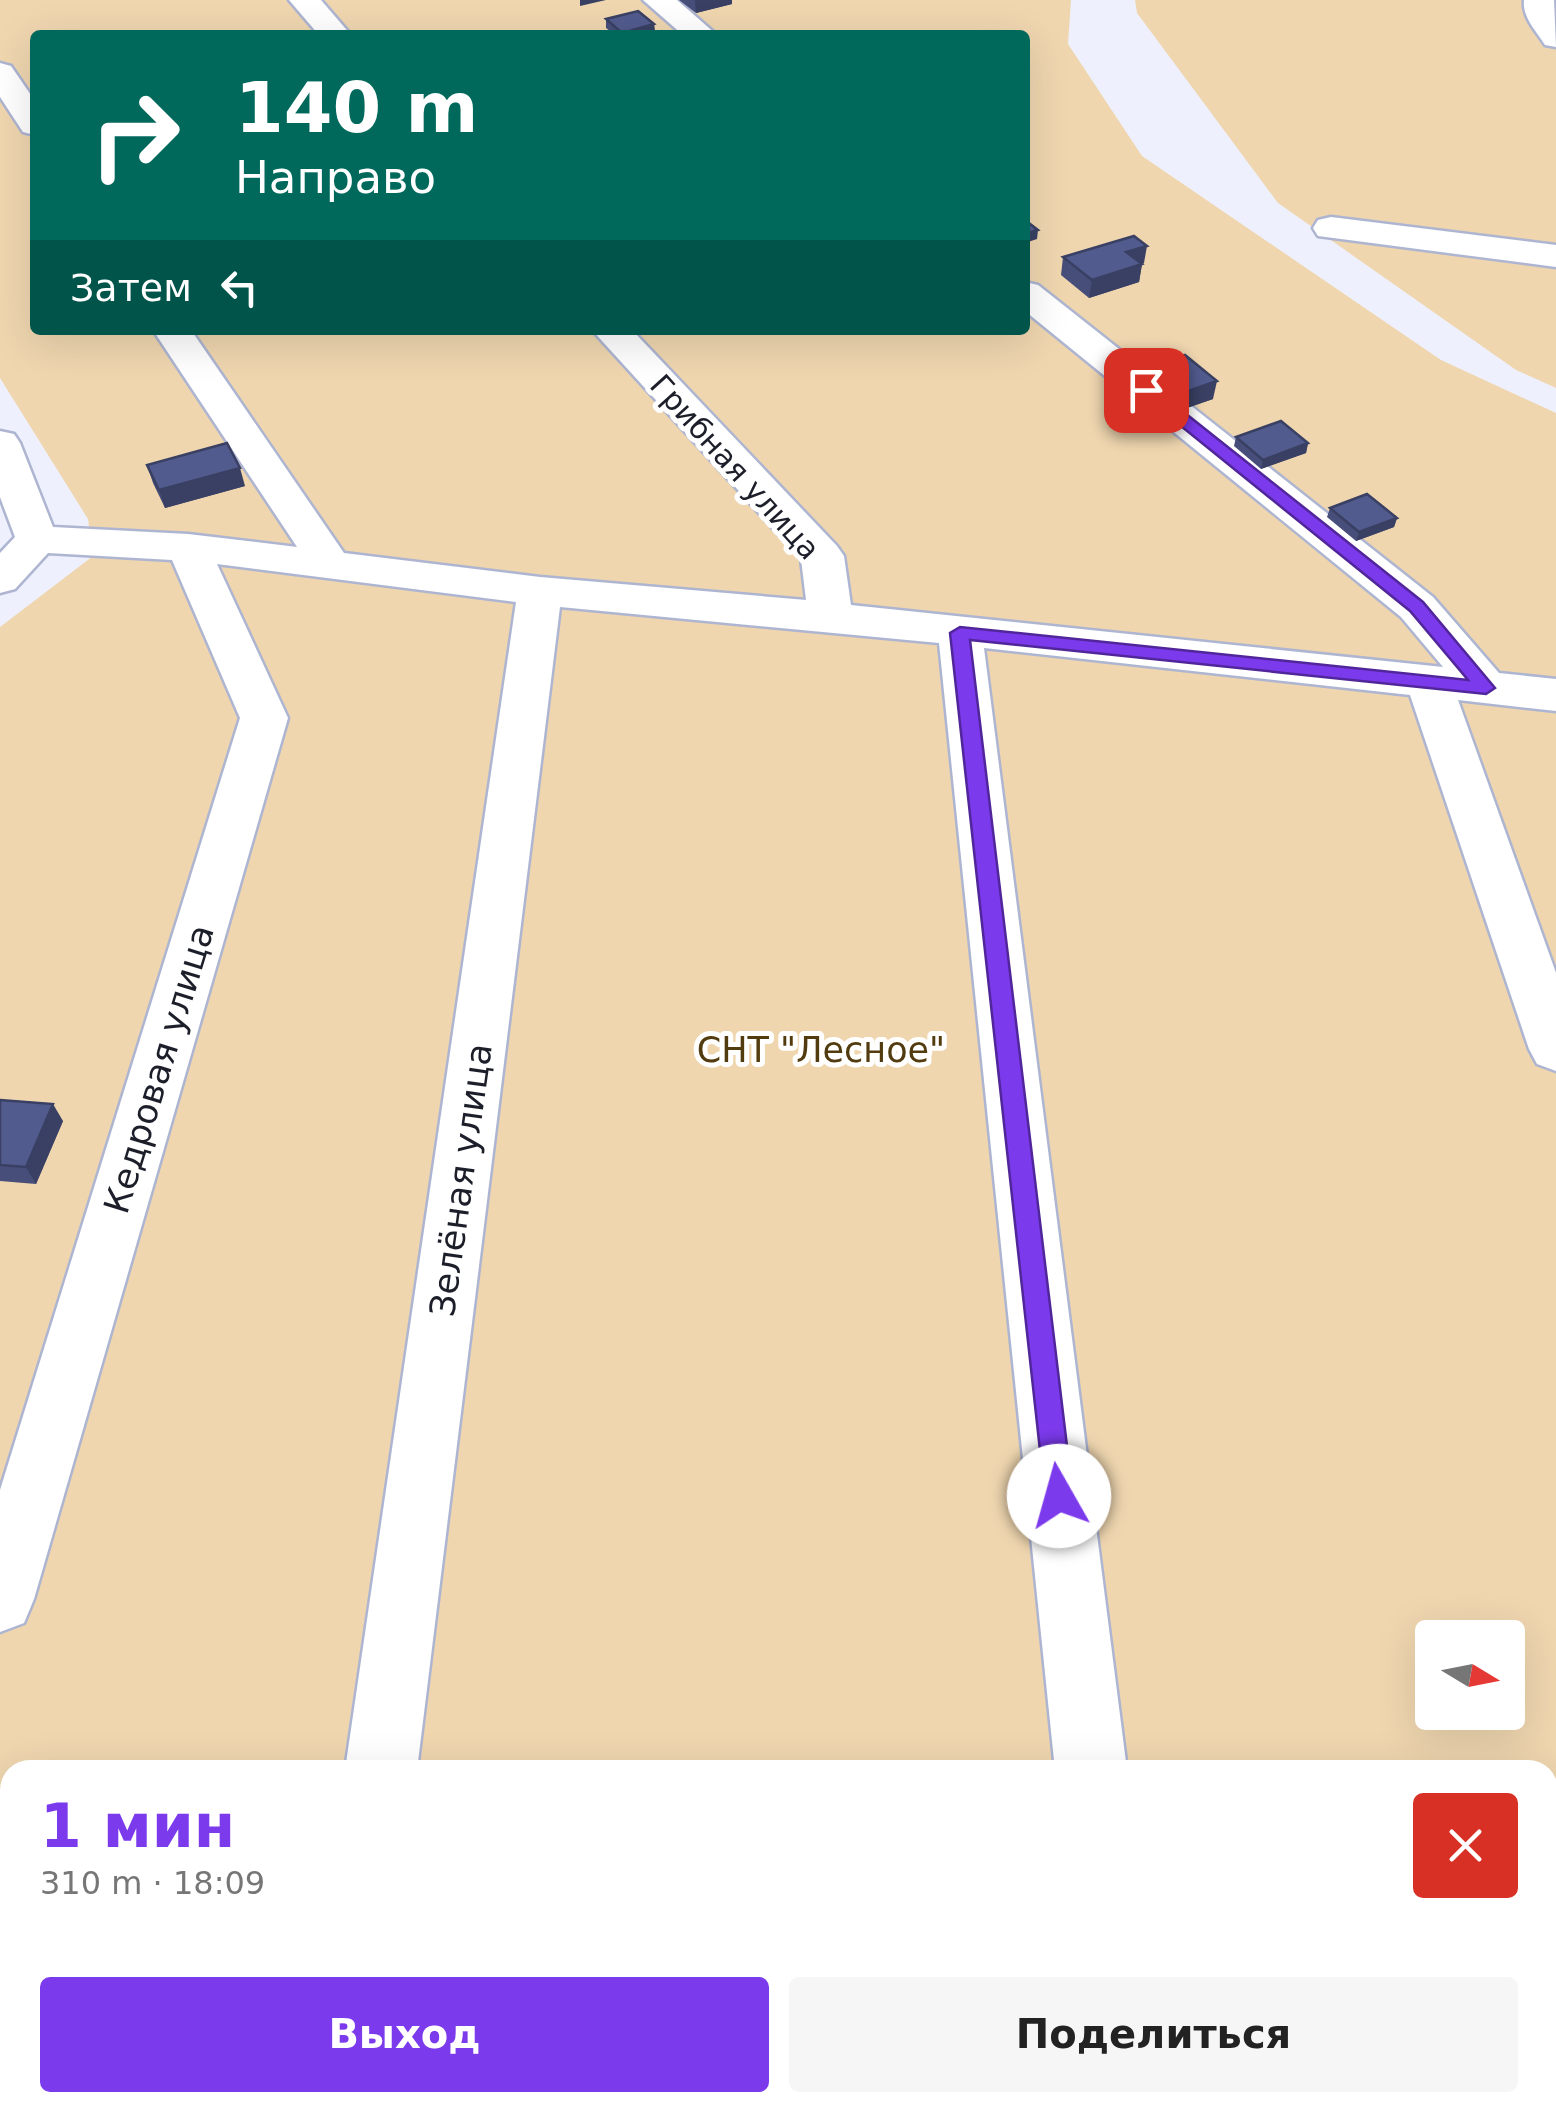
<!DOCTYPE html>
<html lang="ru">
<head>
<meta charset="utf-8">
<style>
	body { margin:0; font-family:"DejaVu Sans",sans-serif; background:#f6f6f6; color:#222; height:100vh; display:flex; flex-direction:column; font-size:38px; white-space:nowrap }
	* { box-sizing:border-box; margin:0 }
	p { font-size:32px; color:#767676 }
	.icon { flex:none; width:55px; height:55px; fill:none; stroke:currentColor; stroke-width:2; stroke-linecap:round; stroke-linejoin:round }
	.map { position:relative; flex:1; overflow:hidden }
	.side { position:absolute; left:0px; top:1760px; width:1558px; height:352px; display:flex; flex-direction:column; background:#fff; border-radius:30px 30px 0 0; box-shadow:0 10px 40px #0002 }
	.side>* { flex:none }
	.top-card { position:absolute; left:30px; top:30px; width:1000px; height:305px; border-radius:10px; box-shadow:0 10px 40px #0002; background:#00695c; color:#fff; overflow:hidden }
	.needle { width:65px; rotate:100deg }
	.controls { position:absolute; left:1415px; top:1620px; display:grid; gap:20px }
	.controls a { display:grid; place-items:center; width:110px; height:110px; border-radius:10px; background:#fff; box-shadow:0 10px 40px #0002; font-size:50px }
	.pin { position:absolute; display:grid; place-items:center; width:85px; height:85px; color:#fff; margin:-42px; border-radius:20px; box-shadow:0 5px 15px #0006 }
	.me { position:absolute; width:110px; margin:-55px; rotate:353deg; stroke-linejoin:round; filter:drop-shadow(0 0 8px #0008) }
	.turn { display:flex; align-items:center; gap:35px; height:210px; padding:0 40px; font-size:45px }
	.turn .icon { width:130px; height:130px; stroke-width:2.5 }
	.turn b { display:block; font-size:70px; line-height:85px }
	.then { display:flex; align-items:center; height:95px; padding:0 40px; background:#0003; gap:20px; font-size:38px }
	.round { display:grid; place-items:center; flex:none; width:105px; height:105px; border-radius:10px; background:#f6f6f6 }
	.headline { display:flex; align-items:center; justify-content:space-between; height:170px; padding:0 40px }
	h1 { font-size:60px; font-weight:800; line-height:75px; color:#7c3aed }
	.button { display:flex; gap:20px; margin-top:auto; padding:20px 40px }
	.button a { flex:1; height:115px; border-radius:10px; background:#7c3aed; color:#fff; font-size:40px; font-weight:800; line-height:115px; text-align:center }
	.button a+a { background:#f6f6f6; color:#222 }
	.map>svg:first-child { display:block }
	.green { fill:#efd6af; fill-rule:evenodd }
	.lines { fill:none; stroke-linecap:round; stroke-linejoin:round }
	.minor-casing { stroke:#aeb5d1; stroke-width:5 }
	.minor { fill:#fff; fill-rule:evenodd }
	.wall { fill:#474e7a }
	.shaded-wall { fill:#394063 }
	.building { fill:#525b8e; stroke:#394063; stroke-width:2.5 }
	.route { fill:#7c3aed; stroke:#51269a; stroke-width:2.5 }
	.labels { text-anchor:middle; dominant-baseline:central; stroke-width:10; stroke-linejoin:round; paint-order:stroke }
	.far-street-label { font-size:30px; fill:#1c1f29; stroke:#fff }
	.park-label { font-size:35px; fill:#523b0e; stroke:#fff }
	.street-label { font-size:35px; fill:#1c1f29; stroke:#fff }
</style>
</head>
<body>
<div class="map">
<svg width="1556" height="2112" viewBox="0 0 1556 2112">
	<rect width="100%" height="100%" fill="#eef1fd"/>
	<g class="green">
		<path d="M 0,0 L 1071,0 L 1068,44 L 1142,156 L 1441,360 L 1556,413 L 1556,2112 L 0,2112 L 0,627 L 93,556 L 88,519 L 0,378 ZM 35,35 L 1025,35 L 1025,330 L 35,330 ZM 1432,1638 L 1508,1638 L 1508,1712 L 1432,1712 ZM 10,1770 L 1548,1770 L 1548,2102 L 10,2102 Z"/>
		<path d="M 1135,0 L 1556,0 L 1556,388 L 1516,370 L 1278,203 L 1137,13 Z"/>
	</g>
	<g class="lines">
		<defs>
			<g id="minor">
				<path d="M 289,0 L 321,0 L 351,35 L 319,35 Z"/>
				<path d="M 643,0 L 677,0 L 717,35 L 683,35 Z"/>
				<path d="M 1524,0 L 1554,0 L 1556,47 L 1545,45 C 1536,31 1522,17 1524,0 Z"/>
				<path d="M 0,63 L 11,66 L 35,101 L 35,135 L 23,132 L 0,97 Z"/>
				<path d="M 1331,217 L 1556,245 L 1556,267 L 1318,236 L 1313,228 L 1318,220 Z"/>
				<path d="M 1025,282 L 1038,285 L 1433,597 L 1499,673 L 1556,679 L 1556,711 L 1458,700 L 1556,973 L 1556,1071 L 1537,1064 L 1529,1049 L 1410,695 L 984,648 L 1127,1770 L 1055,1770 L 939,643 L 560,607 L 417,1770 L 345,1770 L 516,602 L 217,564 L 288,718 L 34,1599 L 24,1623 L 0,1632 L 0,1490 L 240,718 L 172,560 L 48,553 L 15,589 L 0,593 L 0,553 L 15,537 L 0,497 L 0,431 L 14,434 L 20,443 L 53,527 L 188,534 L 297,547 L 153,330 L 191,330 L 344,553 L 540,577 L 806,600 L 801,559 L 592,330 L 632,330 L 837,546 L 844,556 L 851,605 L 1443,667 L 1401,617 L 1025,311 Z"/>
				<path d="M 297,2102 L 377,2102 L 375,2112 L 295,2112 Z"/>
				<path d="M 1089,2102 L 1169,2102 L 1170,2112 L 1090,2112 Z"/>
			</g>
		</defs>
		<use href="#minor" class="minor-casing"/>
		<use href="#minor" class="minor"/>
	</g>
	<g class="wall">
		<path d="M 679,0 L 732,0 L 732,4 L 696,13 Z"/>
		<path d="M 606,19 L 654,24 L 655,33 L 647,35 L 615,35 L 606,28 Z"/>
		<path d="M 1063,257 L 1144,263 L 1142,264 L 1139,282 L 1089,298 L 1061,275 Z"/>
		<path d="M 1156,365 L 1213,399 L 1184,409 L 1152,383 Z"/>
		<path d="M 1236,437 L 1308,443 L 1306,453 L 1261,469 L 1234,446 Z"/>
		<path d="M 147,465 L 245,486 L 165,508 L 153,483 Z"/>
		<path d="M 1330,508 L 1397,518 L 1394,527 L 1356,541 L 1327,517 Z"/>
		<path d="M 0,1100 L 63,1121 L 36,1184 L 0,1181 Z"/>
	</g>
	<g class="shaded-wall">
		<path d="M 580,0 L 606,0 L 580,6 Z"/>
		<path d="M 695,0 L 732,0 L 732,4 L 696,13 Z"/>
		<path d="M 654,24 L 655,33 L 647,35 L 622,35 L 622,33 Z"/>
		<path d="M 1038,230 L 1037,239 L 1025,243 L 1025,234 Z"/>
		<path d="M 1147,246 L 1144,263 L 1123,270 L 1126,252 Z"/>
		<path d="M 1142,264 L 1139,282 L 1089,298 L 1092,280 Z"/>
		<path d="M 1217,381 L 1213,399 L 1184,409 L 1188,391 Z"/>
		<path d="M 1308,443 L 1306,453 L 1261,469 L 1263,460 Z"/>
		<path d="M 240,468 L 245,486 L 165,508 L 159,490 Z"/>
		<path d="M 1397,518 L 1394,527 L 1356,541 L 1359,532 Z"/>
		<path d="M 53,1104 L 63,1121 L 36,1184 L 26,1167 Z"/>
	</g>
	<g class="building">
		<path d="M 638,11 L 654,24 L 622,33 L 606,19 Z"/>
		<path d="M 1025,220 L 1038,230 L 1025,234 Z"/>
		<path d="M 1134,236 L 1147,246 L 1126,252 L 1142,264 L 1092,280 L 1063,257 Z"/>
		<path d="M 1185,355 L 1217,381 L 1188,391 L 1156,365 Z"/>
		<path d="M 1281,421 L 1308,443 L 1263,460 L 1236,437 Z"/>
		<path d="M 227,443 L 240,468 L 159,490 L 147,465 Z"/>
		<path d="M 1367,494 L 1397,518 L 1359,532 L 1330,508 Z"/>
		<path d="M 0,1100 L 53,1104 L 26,1167 L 0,1165 Z"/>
	</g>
	<path class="route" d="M 1140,386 L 1151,386 L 1423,602 L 1495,688 L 1486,694 L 970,640 L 1073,1496 L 1069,1505 L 1059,1508 L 1049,1505 L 1045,1496 L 950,633 L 960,627 L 1468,680 L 1410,611 L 1140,393 Z"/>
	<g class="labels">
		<g class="far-street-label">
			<text transform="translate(735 467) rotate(48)">Грибная улица</text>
		</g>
		<g class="park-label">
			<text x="821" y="1050">СНТ "Лесное"</text>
		</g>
		<g class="street-label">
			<text transform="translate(159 1069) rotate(-73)">Кедровая улица</text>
			<text transform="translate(461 1180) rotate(-82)">Зелёная улица</text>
		</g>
	</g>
</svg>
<div class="controls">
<a><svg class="needle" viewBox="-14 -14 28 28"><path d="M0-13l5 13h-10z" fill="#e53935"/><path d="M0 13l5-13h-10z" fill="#767676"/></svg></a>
</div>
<div class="pin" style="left:1146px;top:390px;background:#d93025"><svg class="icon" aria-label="arrive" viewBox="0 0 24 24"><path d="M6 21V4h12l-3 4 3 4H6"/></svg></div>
<svg class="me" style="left:1059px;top:1496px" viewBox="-20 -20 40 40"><circle r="19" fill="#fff"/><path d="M0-13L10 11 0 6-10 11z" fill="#7c3aed"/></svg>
<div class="top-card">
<div class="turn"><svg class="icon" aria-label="right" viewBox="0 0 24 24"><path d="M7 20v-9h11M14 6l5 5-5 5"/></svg><div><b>140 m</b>Направо</div></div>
<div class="then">Затем<svg class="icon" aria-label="left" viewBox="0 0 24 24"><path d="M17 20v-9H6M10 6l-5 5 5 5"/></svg></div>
</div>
<section class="side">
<div class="headline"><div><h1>1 мин</h1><p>310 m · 18:09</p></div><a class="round" style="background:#d93025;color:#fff"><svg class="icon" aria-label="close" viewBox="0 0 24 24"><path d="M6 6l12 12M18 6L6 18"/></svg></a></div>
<div class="button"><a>Выход</a><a>Поделиться</a></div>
</section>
</div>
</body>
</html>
